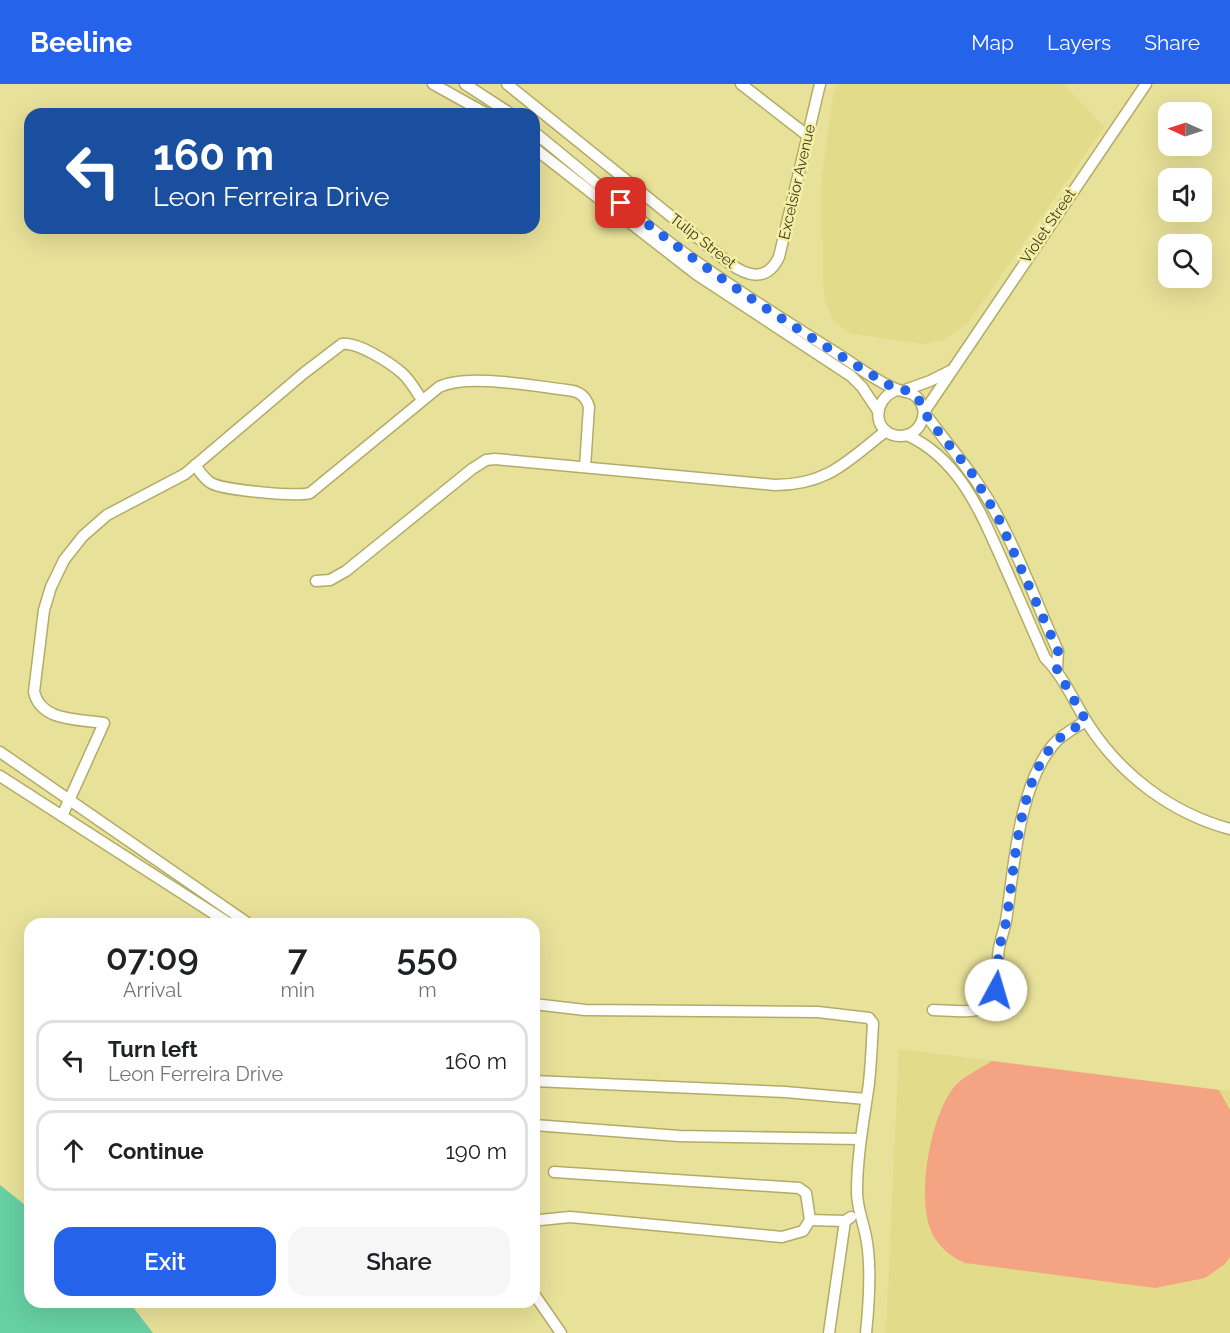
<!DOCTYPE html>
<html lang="en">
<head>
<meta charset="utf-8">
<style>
	body { margin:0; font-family:Raleway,sans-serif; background:#f6f6f6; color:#202124; height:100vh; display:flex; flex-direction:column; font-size:22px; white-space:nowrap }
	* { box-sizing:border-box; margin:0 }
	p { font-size:20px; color:#757577 }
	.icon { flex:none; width:33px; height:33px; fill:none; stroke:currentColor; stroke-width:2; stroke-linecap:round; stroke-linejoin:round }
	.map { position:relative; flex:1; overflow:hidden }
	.sheet { position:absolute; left:24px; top:834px; width:516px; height:390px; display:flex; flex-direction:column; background:#fff; border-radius:18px; box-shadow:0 6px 24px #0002 }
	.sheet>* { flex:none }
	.banner { position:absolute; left:24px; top:24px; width:516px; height:126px; border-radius:18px; box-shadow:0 6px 24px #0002; background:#1a4fa0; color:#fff; overflow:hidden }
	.needle { width:39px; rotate:273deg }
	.controls { position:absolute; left:1158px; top:18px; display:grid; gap:12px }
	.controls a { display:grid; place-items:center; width:54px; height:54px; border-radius:12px; background:#fff; box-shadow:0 6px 24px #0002; font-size:30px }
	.pin { position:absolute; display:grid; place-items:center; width:51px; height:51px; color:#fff; margin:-26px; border-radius:12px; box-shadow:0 3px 9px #0006 }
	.me { position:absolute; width:66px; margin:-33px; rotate:6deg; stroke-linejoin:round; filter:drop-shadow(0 0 4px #0008) }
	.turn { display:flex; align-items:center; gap:21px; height:126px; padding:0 30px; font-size:27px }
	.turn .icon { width:78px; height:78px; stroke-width:2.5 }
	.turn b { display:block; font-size:42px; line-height:51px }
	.eta { display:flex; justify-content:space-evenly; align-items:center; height:102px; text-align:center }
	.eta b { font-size:36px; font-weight:600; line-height:42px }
	.primary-button { display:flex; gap:12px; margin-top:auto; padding:12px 30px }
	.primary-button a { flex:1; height:69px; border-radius:18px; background:#2563eb; color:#fff; font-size:24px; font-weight:600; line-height:69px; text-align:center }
	.primary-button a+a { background:#f6f6f6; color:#202124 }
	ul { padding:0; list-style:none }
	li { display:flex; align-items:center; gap:18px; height:81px; margin:0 12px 9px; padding:0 18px; border:3px solid #e0e0e0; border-radius:18px }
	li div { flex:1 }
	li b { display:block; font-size:22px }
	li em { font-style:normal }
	header { display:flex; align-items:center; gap:36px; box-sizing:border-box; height:84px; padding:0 30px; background:#2563eb; color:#fff }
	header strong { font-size:28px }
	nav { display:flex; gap:33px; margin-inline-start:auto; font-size:21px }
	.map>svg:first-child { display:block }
	.built { fill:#e2db8a }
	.green { fill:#f4a482 }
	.water { fill:#67d0a3 }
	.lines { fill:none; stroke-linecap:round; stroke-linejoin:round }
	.street-casing { stroke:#b3ac66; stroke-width:13 }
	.street { stroke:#fff; stroke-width:10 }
	.route { stroke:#2563eb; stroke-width:10; stroke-dasharray:0 18 }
	.labels { text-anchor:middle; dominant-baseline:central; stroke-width:5; stroke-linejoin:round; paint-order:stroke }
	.street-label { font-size:15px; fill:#3d3b1d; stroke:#f5efa6 }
</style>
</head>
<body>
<header>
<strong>Beeline</strong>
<nav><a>Map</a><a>Layers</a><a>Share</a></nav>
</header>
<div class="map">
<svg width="1230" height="1249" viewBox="0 0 1230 1249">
	<rect width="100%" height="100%" fill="#e8e199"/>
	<g class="built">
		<path d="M 838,0 L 1064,0 L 1104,43 L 968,239 L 944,256 L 922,260 L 849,249 L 834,237 L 825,218 L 823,198 L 822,91 L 833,12 Z"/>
		<path d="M 899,965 L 1230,1007 L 1230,1249 L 886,1249 Z"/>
	</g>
	<path class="green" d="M 992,977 L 1219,1006 L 1230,1026 L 1230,1173 L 1225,1180 L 1205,1194 L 1155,1204 L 965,1179 C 952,1173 942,1166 934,1153 C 914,1119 930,1033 954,1003 C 962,993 980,985 992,977 Z"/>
	<path class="water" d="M 0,1101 L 30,1125 L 30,1218 L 129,1218 L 153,1249 L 0,1249 Z"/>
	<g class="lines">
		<defs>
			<g id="street">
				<path d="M 433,0 L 487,30"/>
				<path d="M 465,0 L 511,30"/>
				<path d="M 507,0 L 729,179 C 748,193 767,198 779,173 L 820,0"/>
				<path d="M 741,0 L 808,52"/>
				<path d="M 534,48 C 574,80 613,114 653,146 C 713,192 778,232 841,272 C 858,283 877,298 896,305 C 905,309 913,307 919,316 C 930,330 919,352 901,352 C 873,352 870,316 897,306"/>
				<path d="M 534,64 L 696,190 L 851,292 L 862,303 L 878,327"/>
				<path d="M 905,306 L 930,297 L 950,287"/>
				<path d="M 907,351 C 962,376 983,434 1006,485 C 1019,515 1032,545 1045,574 C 1064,593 1074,618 1088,640 C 1121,691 1171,729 1230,745"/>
				<path d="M 195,381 C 200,388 204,395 211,399 C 223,406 296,413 310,409 L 439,303 C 467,289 533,302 567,306 C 579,307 586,312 589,323 L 585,383"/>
				<path d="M 316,497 L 330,496 L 346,487 L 472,385 L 486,376 L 495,375 L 775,401 C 828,401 847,377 886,347"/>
				<path d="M 1057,586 L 1058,567 C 1038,523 1021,475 998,433 C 978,394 949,363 924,328 L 1146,0"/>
				<path d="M 0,668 L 249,840"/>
				<path d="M 0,692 L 230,840"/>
				<path d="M 62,732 L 104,639 C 79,635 41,638 34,608 L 44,526 L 51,503 L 64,476 L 83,452 L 107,431 L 185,390 L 304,289 L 342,260 C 358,258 389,278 402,289 C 410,296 416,307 422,316"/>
				<path d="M 534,920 L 585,926 L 818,928 L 869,934 L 873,939 C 872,959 871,979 869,999 C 864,1035 857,1071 857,1108 C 857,1124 863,1137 866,1153 C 872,1182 869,1220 866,1249"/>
				<path d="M 933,926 C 945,926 973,930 983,924 C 1004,911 995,883 999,864 C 1001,855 1004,846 1006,837 C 1014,785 1018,703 1053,661 C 1061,651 1075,644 1086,637"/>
				<path d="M 534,997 L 785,1008 L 866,1015"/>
				<path d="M 534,1041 L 679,1052 L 860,1055"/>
				<path d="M 554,1088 L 799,1104 L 806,1109 L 810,1136 L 845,1137"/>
				<path d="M 540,1136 L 570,1133 L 782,1153 L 803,1147 L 810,1136"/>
				<path d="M 534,1210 L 561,1249"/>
				<path d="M 829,1249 L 845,1137 L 851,1133"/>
			</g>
		</defs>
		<use href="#street" class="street-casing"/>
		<use href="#street" class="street"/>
	</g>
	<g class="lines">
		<path class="route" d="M 621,119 C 707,189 802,249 897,306 L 905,306 L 918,314 L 924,328 L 933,341 L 971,388 L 998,433 L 1058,567 L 1057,586 L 1086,637 C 1075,644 1061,651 1053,661 C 1017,703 1015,785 1006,838 C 1004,847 1001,856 999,865 C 997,879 999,892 996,906"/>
	</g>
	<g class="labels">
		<g class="street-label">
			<text transform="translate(797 98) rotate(-77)">Excelsior Avenue</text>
			<text transform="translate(1048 142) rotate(-56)">Violet Street</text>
			<text transform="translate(703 157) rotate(38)">Tulip Street</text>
		</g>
	</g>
</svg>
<div class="controls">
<a><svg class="needle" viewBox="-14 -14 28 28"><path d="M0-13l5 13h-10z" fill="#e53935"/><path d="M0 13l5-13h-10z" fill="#757577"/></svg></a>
<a><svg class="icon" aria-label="sound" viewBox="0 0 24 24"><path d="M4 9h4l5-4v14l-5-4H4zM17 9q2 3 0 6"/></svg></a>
<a><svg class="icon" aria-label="search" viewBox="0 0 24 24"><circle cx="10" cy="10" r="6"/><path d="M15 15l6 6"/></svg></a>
</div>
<div class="pin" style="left:621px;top:119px;background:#d93025"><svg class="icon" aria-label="arrive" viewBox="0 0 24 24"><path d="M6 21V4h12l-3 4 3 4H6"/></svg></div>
<svg class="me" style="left:996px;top:906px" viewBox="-20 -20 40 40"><circle r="19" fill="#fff"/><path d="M0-13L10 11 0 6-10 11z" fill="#2563eb"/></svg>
<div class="banner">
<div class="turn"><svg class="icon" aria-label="left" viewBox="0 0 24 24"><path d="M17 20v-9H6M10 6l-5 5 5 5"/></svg><div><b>160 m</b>Leon Ferreira Drive</div></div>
</div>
<section class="sheet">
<div class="eta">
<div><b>07:09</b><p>Arrival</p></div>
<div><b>7</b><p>min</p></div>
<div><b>550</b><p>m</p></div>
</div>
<ul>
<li><svg class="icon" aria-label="left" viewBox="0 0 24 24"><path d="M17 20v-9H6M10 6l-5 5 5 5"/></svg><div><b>Turn left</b><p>Leon Ferreira Drive</p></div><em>160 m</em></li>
<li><svg class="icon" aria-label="ahead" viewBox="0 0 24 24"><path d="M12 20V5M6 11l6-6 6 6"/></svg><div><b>Continue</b></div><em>190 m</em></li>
</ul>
<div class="primary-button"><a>Exit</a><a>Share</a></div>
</section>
</div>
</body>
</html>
